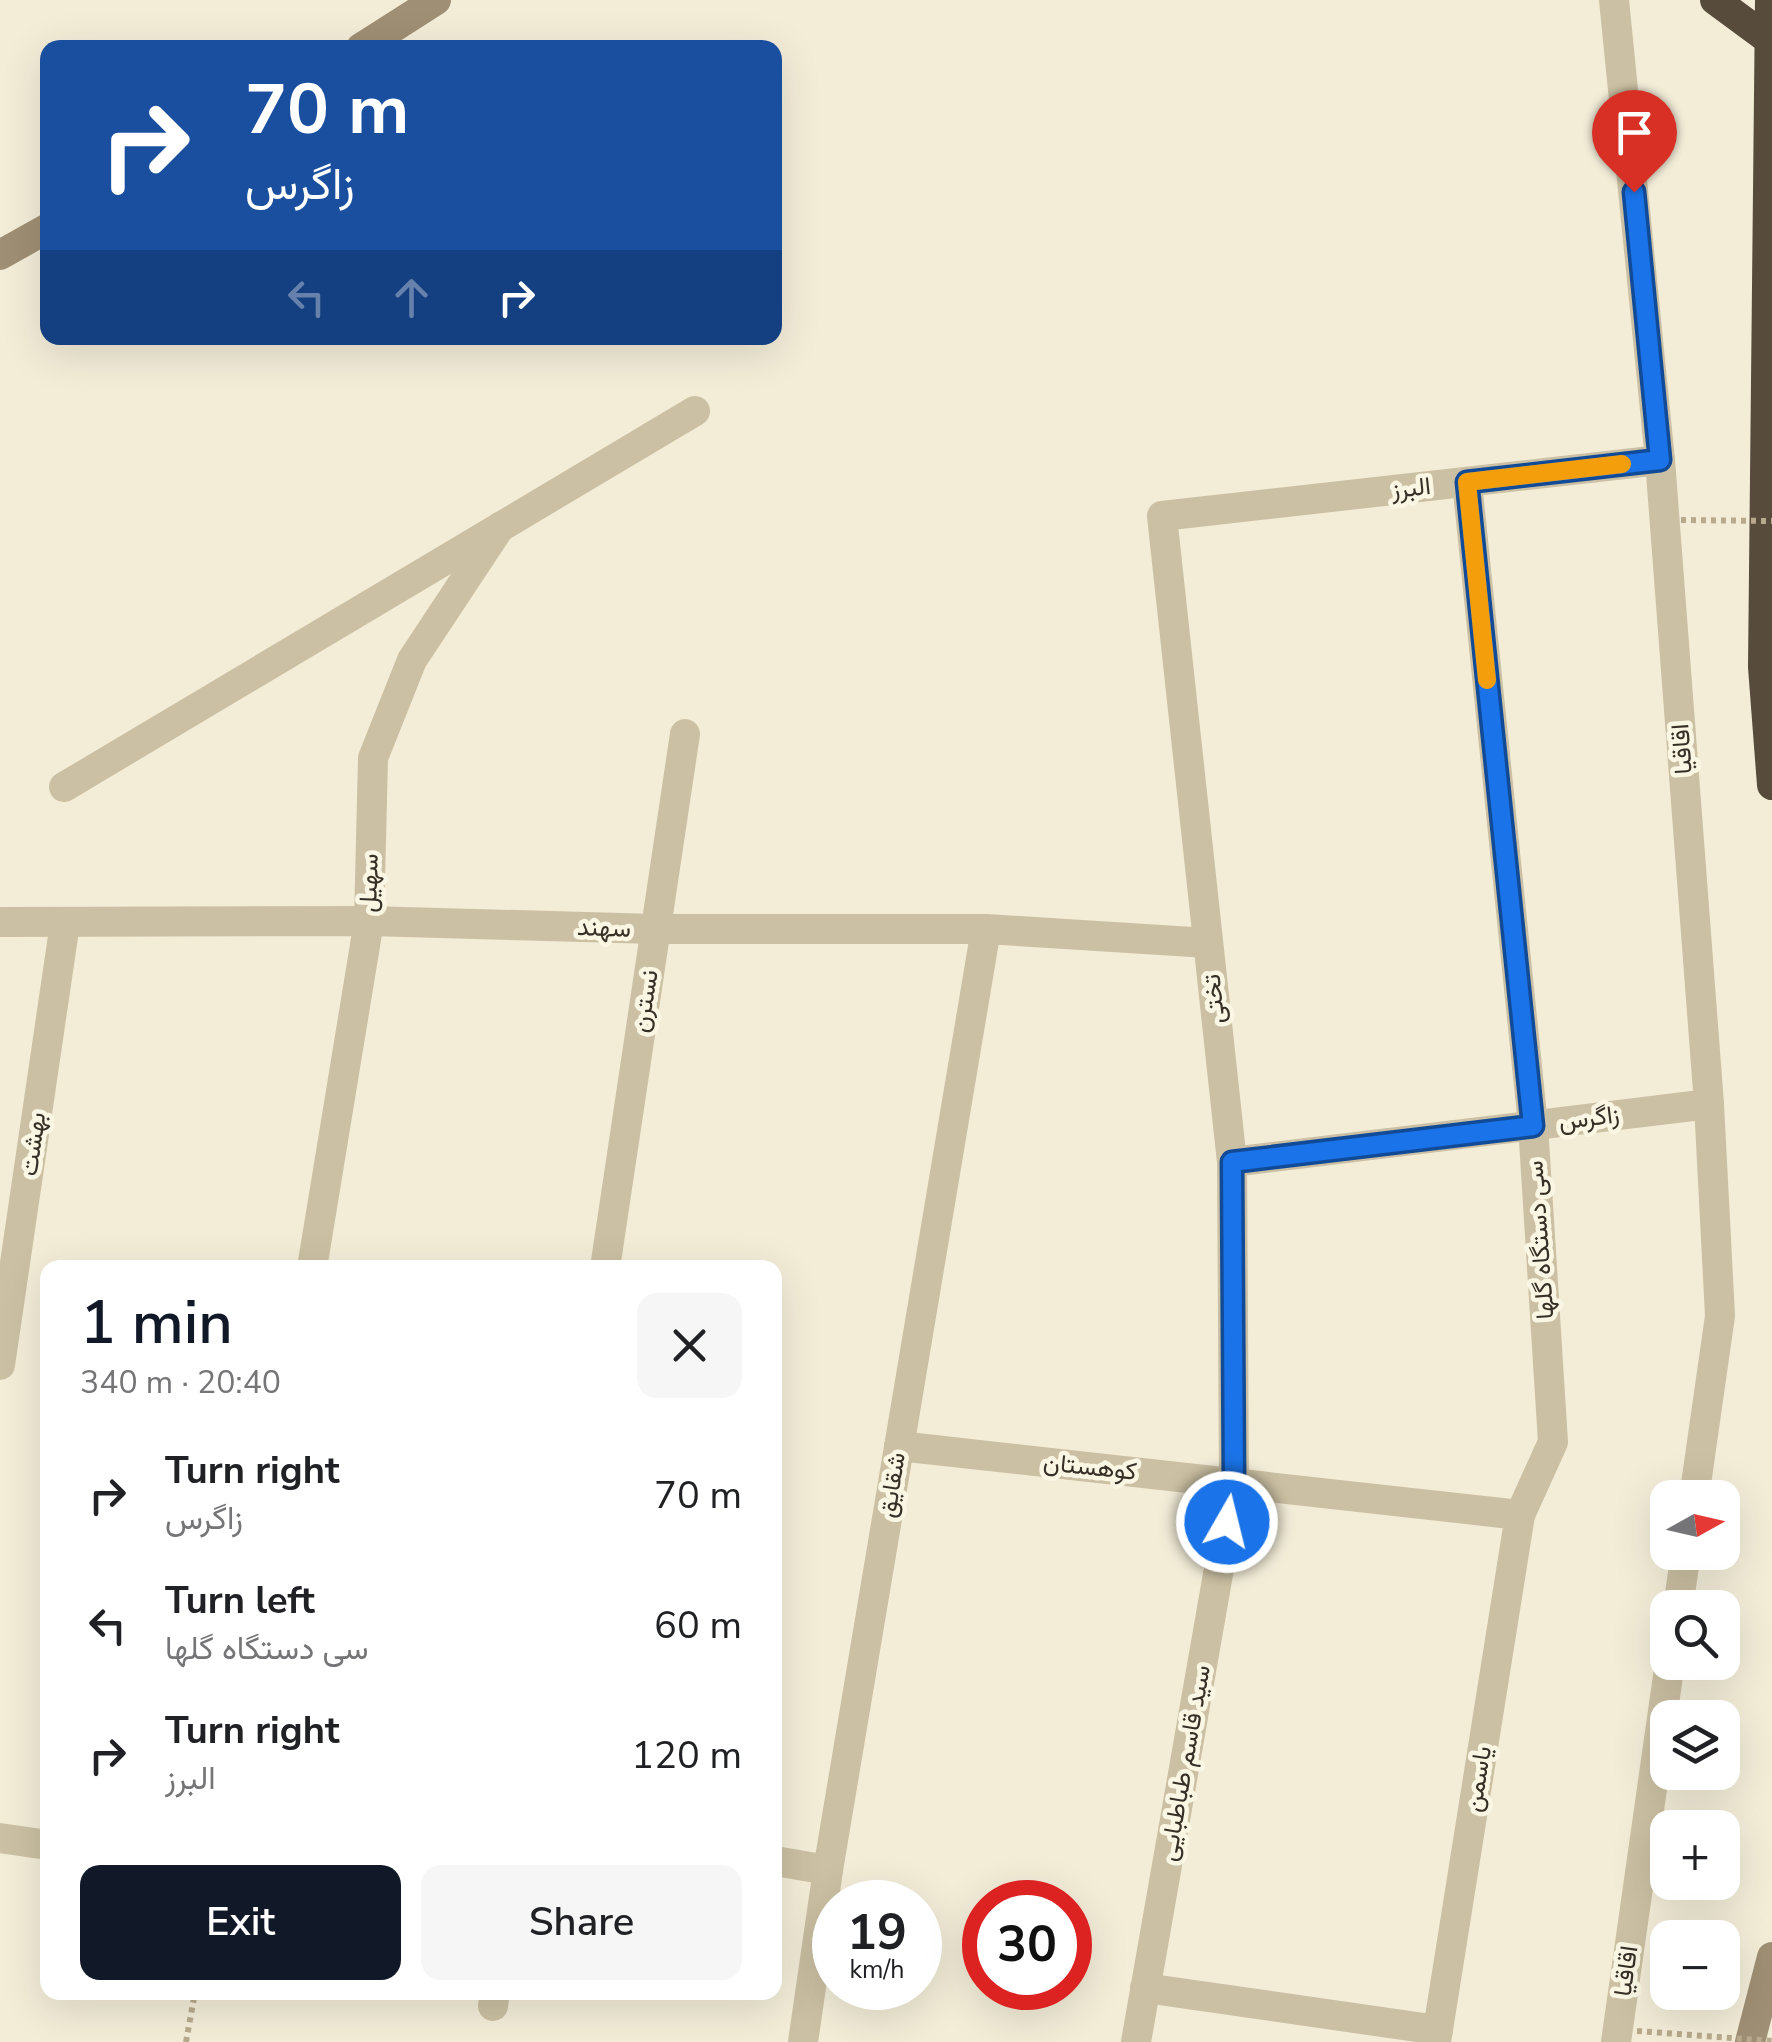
<!DOCTYPE html>
<html lang="en">
<head>
<meta charset="utf-8">
<style>
	body { margin:0; font-family:"Nunito Sans",Vazirmatn,sans-serif; background:#f6f6f6; color:#202124; height:100vh; display:flex; flex-direction:column; font-size:38px; white-space:nowrap }
	* { box-sizing:border-box; margin:0 }
	p { font-size:32px; color:#757577 }
	.icon { flex:none; width:55px; height:55px; fill:none; stroke:currentColor; stroke-width:2; stroke-linecap:round; stroke-linejoin:round }
	.map { position:relative; flex:1; overflow:hidden }
	.sheet { position:absolute; left:40px; top:1260px; width:742px; height:740px; display:flex; flex-direction:column; background:#fff; border-radius:20px; box-shadow:0 10px 40px #0002 }
	.sheet>* { flex:none }
	.top-card { position:absolute; left:40px; top:40px; width:742px; height:305px; border-radius:20px; box-shadow:0 10px 40px #0002; background:#1a4fa0; color:#fff; overflow:hidden }
	.needle { width:65px; rotate:82deg }
	.tools { position:absolute; left:1650px; top:1480px; display:grid; gap:20px }
	.tools a { display:grid; place-items:center; width:90px; height:90px; border-radius:20px; background:#fff; box-shadow:0 10px 40px #0002; font-size:50px }
	.speed { position:absolute; left:812px; top:1880px; display:flex; gap:20px; font-size:50px; font-weight:700; text-align:center }
	.speed>* { display:grid; place-content:center; width:130px; height:130px; border-radius:50%; background:#fff; box-shadow:0 10px 40px #0002; line-height:1 }
	.speed small { font-size:25px; font-weight:400 }
	.speed .limit { border:15px solid #d22; background:#fff; color:#111 }
	.pin { position:absolute; display:grid; place-items:center; width:85px; height:85px; color:#fff; margin:-102px -42px; border-radius:50% 50% 50% 0; rotate:-45deg; box-shadow:0 0 10px #0007 }
	.pin .icon { rotate:45deg }
	.me { position:absolute; width:110px; margin:-55px; rotate:8deg; stroke-linejoin:round; filter:drop-shadow(0 0 8px #0008) }
	.turn { display:flex; align-items:center; gap:35px; height:210px; padding:0 40px; font-size:45px }
	.turn .icon { width:130px; height:130px; stroke-width:2.5 }
	.turn b { display:block; font-size:70px; line-height:85px }
	.lanes { display:flex; align-items:center; height:95px; padding:0 40px; background:#0003; justify-content:center; gap:50px; direction:ltr }
	.lanes .off { opacity:.35 }
	.round { display:grid; place-items:center; flex:none; width:105px; height:105px; border-radius:20px; background:#f6f6f6 }
	.overview { display:flex; align-items:center; justify-content:space-between; height:170px; padding:0 40px }
	h1 { font-size:60px; font-weight:600; line-height:75px; color:#111827 }
	.cta { display:flex; gap:20px; margin-top:auto; padding:20px 40px }
	.cta a { flex:1; height:115px; border-radius:20px; background:#111827; color:#fff; font-size:40px; font-weight:600; line-height:115px; text-align:center }
	.cta a+a { background:#f6f6f6; color:#202124 }
	ul { padding:0; list-style:none }
	li { display:flex; align-items:center; gap:30px; height:130px; padding:0 40px }
	li div { flex:1 }
	li b { display:block; font-size:38px }
	li em { font-style:normal }
	.map>svg:first-child { display:block }
	.lines { fill:none; stroke-linecap:round; stroke-linejoin:round }
	.path { stroke:#b7aa8d; stroke-width:6; stroke-dasharray:5 5; stroke-linecap:butt }
	.street { stroke:#cbc0a3; stroke-width:30 }
	.secondary { stroke:#9f8f74; stroke-width:30 }
	.highway { stroke:#574c3c; stroke-width:30 }
	.path-bridge { stroke:#b7aa8d; stroke-width:6; stroke-dasharray:5 5; stroke-linecap:butt }
	.highway-bridge { stroke:#574c3c; stroke-width:30 }
	.route-casing { stroke:#114b97; stroke-width:25 }
	.route { stroke:#1a73e8; stroke-width:18 }
	.slow { stroke:#f59e0b; stroke-width:18 }
	.labels { text-anchor:middle; dominant-baseline:central; stroke-width:9; stroke-linejoin:round; paint-order:stroke }
	.street-label { font-size:25px; fill:#362f26; stroke:#faf6e4 }
</style>
</head>
<body>
<div class="map">
<svg width="1772" height="2042" viewBox="0 0 1772 2042">
	<rect width="100%" height="100%" fill="#f3edd8"/>
	<g class="lines">
		<path class="path" d="M 186,2042 L 195,1992"/>
		<g class="street">
			<path d="M 1614,0 L 1660,460 L 1709,1104 L 1720,1316 L 1694,1498"/>
			<path d="M 64,787 L 695,411"/>
			<path d="M 0,922 L 369,921 L 656,929 L 986,929 L 1208,943"/>
			<path d="M 1232,1162 L 1709,1104"/>
			<path d="M 312,1268 L 369,921 L 373,758 L 412,660 L 500,527"/>
			<path d="M 605,1268 L 685,734"/>
			<path d="M 0,1365 L 65,923"/>
			<path d="M 899,1446 L 1520,1515"/>
			<path d="M 1678,1608 L 1686,1552"/>
			<path d="M 0,1838 L 48,1845"/>
			<path d="M 775,1861 L 828,1870"/>
			<path d="M 1145,1988 L 1438,2030"/>
			<path d="M 493,2006 L 495,1992"/>
			<path d="M 803,2042 L 828,1870 L 986,929"/>
			<path d="M 1136,2042 L 1234,1483 L 1232,1162 L 1162,516 L 1660,460"/>
			<path d="M 1436,2042 L 1520,1515 L 1553,1442 L 1533,1125 L 1467,482"/>
			<path d="M 1616,2042 L 1670,1662"/>
		</g>
		<g class="secondary">
			<path d="M 361,48 L 436,0"/>
			<path d="M 0,255 L 48,228"/>
			<path d="M 1750,2042 L 1772,1957"/>
		</g>
		<path class="highway" d="M 1770,0 L 1763,667 L 1772,785"/>
		<g class="path-bridge">
			<path d="M 1681,520 L 1772,521"/>
			<path d="M 1637,2031 L 1772,2041"/>
		</g>
		<path class="highway-bridge" d="M 1715,0 L 1772,42"/>
	</g>
	<g class="lines">
		<defs>
			<path id="route" d="M 1227,1522 L 1234,1484 L 1232,1162 L 1533,1126 L 1467,482 L 1660,460 L 1634,192"/>
		</defs>
		<use href="#route" class="route-casing"/>
		<use href="#route" class="route"/>
		<path class="slow" d="M 1487,680 L 1467,482 L 1622,464"/>
	</g>
	<g class="labels">
		<g class="street-label">
			<text transform="translate(1411 488) rotate(-6)">البرز</text>
			<text transform="translate(1682 749) rotate(-94)">اقاقیا</text>
			<text transform="translate(369 883) rotate(-88)">سهیل</text>
			<text transform="translate(604 928) rotate(2)">سهند</text>
			<text transform="translate(1214 999) rotate(-96)">تختی</text>
			<text transform="translate(645 1001) rotate(-81)">نسترن</text>
			<text transform="translate(1589 1118) rotate(-7)">زاگرس</text>
			<text transform="translate(33 1144) rotate(-82)">بهشت</text>
			<text transform="translate(1540 1240) rotate(-94)">سی دستگاه گلها</text>
			<text transform="translate(1090 1467) rotate(6)">کوهستان</text>
			<text transform="translate(892 1485) rotate(-81)">شقایق</text>
			<text transform="translate(1185 1763) rotate(-80)">سید قاسم طباطبایی</text>
			<text transform="translate(1478 1779) rotate(-81)">یاسمن</text>
			<text transform="translate(1626 1971) rotate(-82)">اقاقیا</text>
		</g>
	</g>
</svg>
<div class="tools">
<a><svg class="needle" viewBox="-14 -14 28 28"><path d="M0-13l5 13h-10z" fill="#e53935"/><path d="M0 13l5-13h-10z" fill="#757577"/></svg></a>
<a><svg class="icon" aria-label="search" viewBox="0 0 24 24"><circle cx="10" cy="10" r="6"/><path d="M15 15l6 6"/></svg></a>
<a><svg class="icon" aria-label="layers" viewBox="0 0 24 24"><path d="M12 4l9 5-9 5-9-5zM3 14l9 5 9-5"/></svg></a>
<a>+</a>
<a>−</a>
</div>
<div class="speed"><div>19<small>km/h</small></div><div class="limit">30</div></div>
<div class="pin" style="left:1634px;top:192px;background:#d93025"><svg class="icon" aria-label="arrive" viewBox="0 0 24 24"><path d="M6 21V4h12l-3 4 3 4H6"/></svg></div>
<svg class="me" style="left:1227px;top:1522px" viewBox="-20 -20 40 40"><circle r="17" fill="#1a73e8" stroke="#fff" stroke-width="3"/><path d="M0-11L8 9 0 5-8 9z" fill="#fff"/></svg>
<div class="top-card">
<div class="turn"><svg class="icon" aria-label="right" viewBox="0 0 24 24"><path d="M7 20v-9h11M14 6l5 5-5 5"/></svg><div><b>70 m</b>زاگرس</div></div>
<div class="lanes"><svg class="icon off" aria-label="left" viewBox="0 0 24 24"><path d="M17 20v-9H6M10 6l-5 5 5 5"/></svg><svg class="icon off" aria-label="ahead" viewBox="0 0 24 24"><path d="M12 20V5M6 11l6-6 6 6"/></svg><svg class="icon" aria-label="right" viewBox="0 0 24 24"><path d="M7 20v-9h11M14 6l5 5-5 5"/></svg></div>
</div>
<section class="sheet">
<div class="overview"><div><h1>1 min</h1><p>340 m · 20:40</p></div><a class="round"><svg class="icon" aria-label="close" viewBox="0 0 24 24"><path d="M6 6l12 12M18 6L6 18"/></svg></a></div>
<ul>
<li><svg class="icon" aria-label="right" viewBox="0 0 24 24"><path d="M7 20v-9h11M14 6l5 5-5 5"/></svg><div><b>Turn right</b><p>زاگرس</p></div><em>70 m</em></li>
<li><svg class="icon" aria-label="left" viewBox="0 0 24 24"><path d="M17 20v-9H6M10 6l-5 5 5 5"/></svg><div><b>Turn left</b><p>سی دستگاه گلها</p></div><em>60 m</em></li>
<li><svg class="icon" aria-label="right" viewBox="0 0 24 24"><path d="M7 20v-9h11M14 6l5 5-5 5"/></svg><div><b>Turn right</b><p>البرز</p></div><em>120 m</em></li>
</ul>
<div class="cta"><a>Exit</a><a>Share</a></div>
</section>
</div>
</body>
</html>
